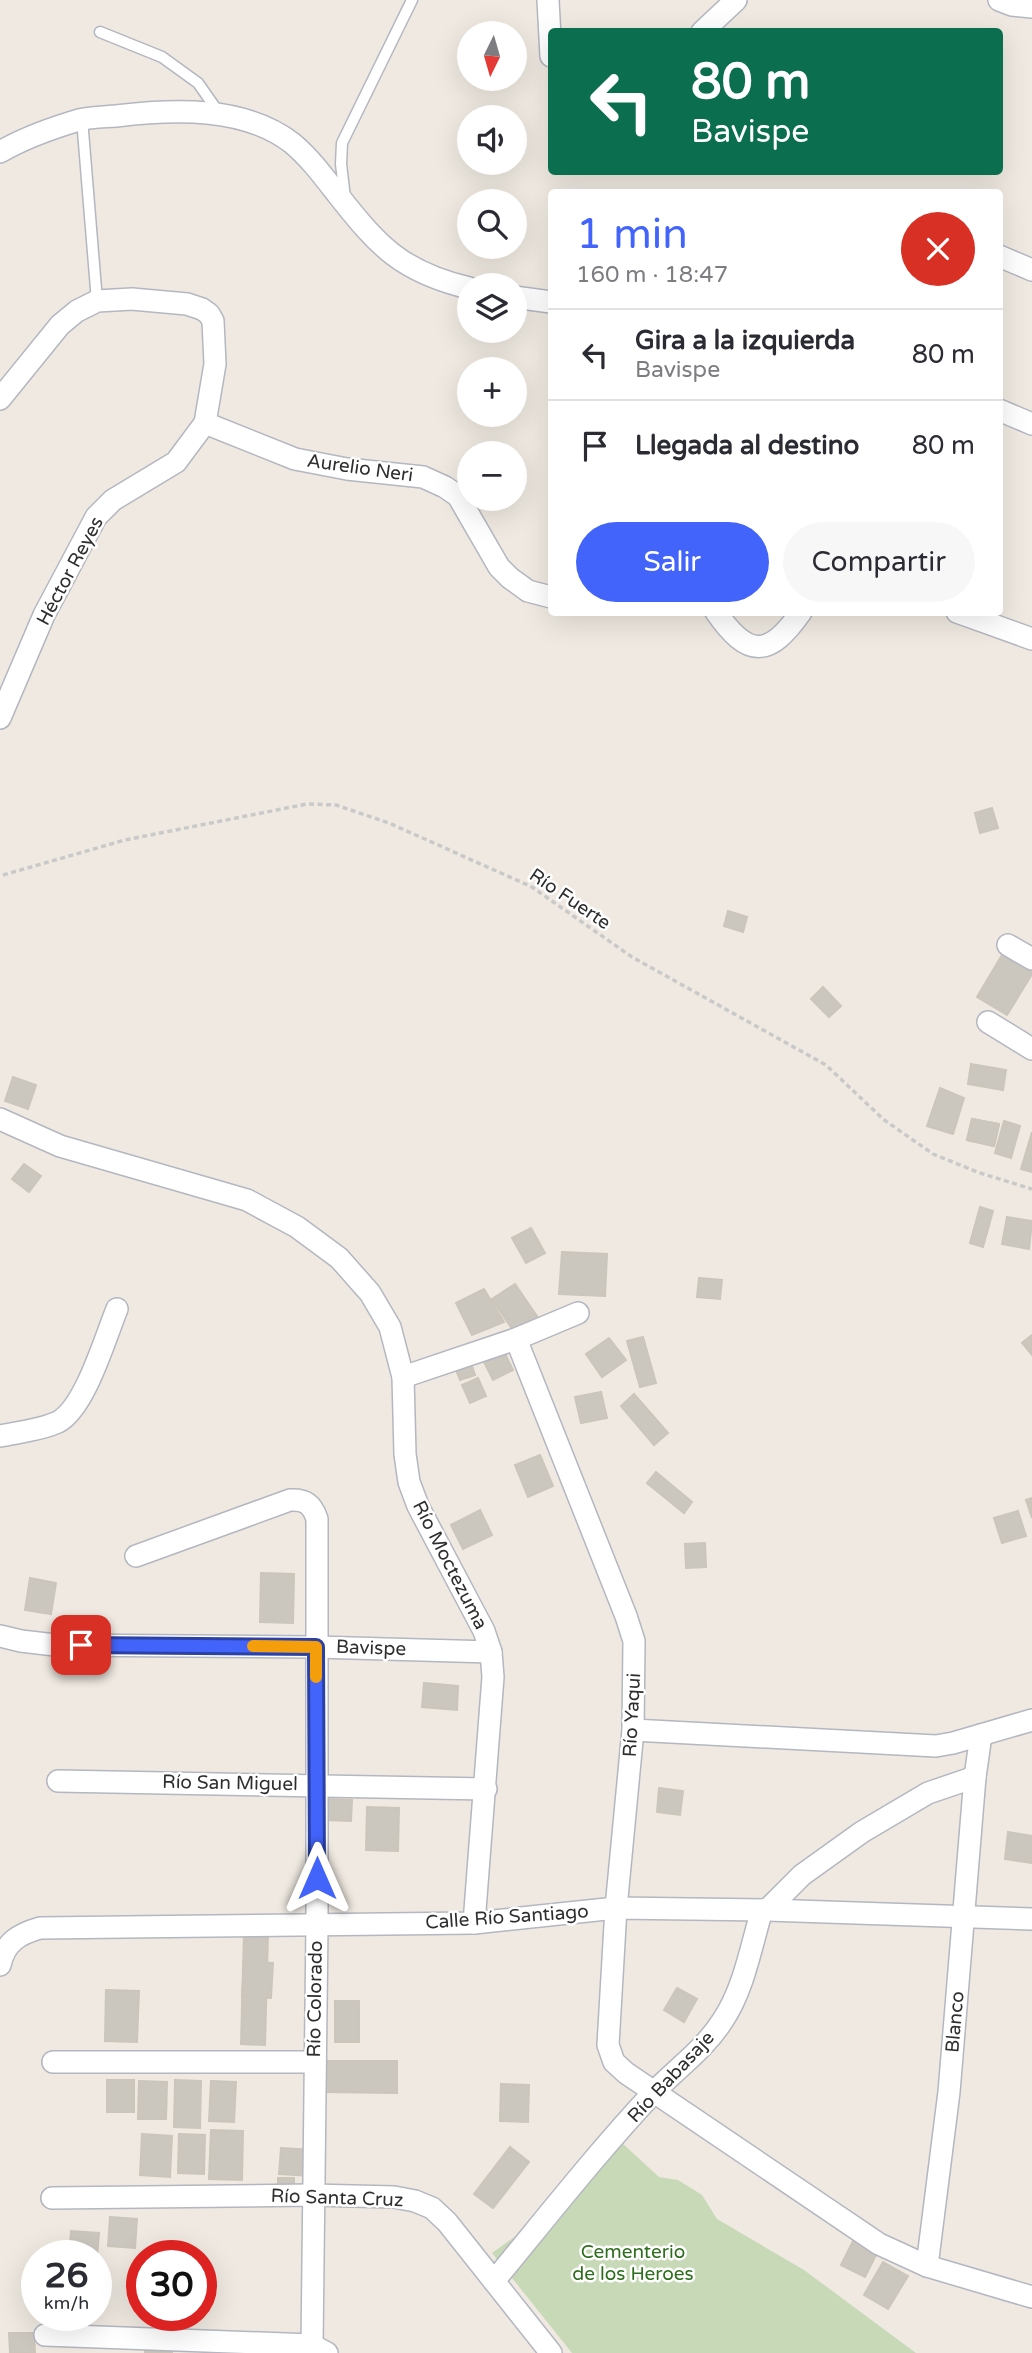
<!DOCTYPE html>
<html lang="es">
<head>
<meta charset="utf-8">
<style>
	body { margin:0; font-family:"Varela Round",sans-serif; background:#f7f7f7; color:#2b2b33; height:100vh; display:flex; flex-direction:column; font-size:26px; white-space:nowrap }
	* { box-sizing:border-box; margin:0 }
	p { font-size:23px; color:#7c7c81 }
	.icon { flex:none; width:38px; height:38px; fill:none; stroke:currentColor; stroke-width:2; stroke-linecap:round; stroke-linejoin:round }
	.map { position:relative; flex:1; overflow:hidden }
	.panel { position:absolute; left:548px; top:189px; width:455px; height:427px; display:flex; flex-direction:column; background:#fff; border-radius:7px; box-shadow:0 7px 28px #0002 }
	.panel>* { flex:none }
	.banner { position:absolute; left:548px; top:28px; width:455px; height:147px; border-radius:7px; box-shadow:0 7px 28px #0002; background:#0b6e4f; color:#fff; overflow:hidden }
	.needle { width:46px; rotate:185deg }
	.fabs { position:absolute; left:457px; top:21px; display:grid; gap:14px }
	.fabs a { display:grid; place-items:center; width:70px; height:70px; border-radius:50%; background:#fff; box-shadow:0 7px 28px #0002; font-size:35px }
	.speed { position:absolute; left:21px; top:2240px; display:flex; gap:14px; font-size:35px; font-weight:700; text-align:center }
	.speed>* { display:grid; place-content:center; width:91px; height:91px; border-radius:50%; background:#fff; box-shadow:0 7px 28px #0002; line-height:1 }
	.speed small { font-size:18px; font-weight:400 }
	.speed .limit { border:10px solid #d22; background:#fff; color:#111 }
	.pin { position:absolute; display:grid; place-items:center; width:60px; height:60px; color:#fff; margin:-30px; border-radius:14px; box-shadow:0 4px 10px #0006 }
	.me { position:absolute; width:77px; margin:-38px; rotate:0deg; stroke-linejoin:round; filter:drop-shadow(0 0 5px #0008) }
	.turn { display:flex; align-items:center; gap:24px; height:147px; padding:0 28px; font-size:32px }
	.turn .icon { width:91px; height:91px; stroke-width:2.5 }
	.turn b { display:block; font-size:49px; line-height:60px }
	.round { display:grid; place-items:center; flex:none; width:74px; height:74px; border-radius:37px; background:#f7f7f7 }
	.head { display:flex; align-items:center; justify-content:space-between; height:119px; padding:0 28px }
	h1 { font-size:42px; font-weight:600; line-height:52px; color:#4264fb }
	.button { display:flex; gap:14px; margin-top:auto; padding:14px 28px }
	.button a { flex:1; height:80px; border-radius:42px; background:#4264fb; color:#fff; font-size:28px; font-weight:600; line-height:80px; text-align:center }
	.button a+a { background:#f7f7f7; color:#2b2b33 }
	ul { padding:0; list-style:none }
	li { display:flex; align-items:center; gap:21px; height:91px; padding:0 28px; border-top:2px solid #e1e1e2 }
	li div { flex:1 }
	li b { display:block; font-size:26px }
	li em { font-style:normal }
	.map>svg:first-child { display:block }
	.cemetery { fill:#c8d9b8 }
	.building { fill:#cbc7bf; stroke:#cbc5ba; stroke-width:2 }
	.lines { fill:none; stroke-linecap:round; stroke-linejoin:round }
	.service-casing { stroke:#b4b7c1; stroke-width:13 }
	.minor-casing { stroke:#b4b7c1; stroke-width:24 }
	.path { stroke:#c9c9c9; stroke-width:3.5; stroke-dasharray:5 3.5; stroke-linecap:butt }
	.service { stroke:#fff; stroke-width:10 }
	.minor { stroke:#fff; stroke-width:21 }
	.route-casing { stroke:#2b41a3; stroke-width:18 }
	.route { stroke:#4264fb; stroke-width:12 }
	.slow { stroke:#f59e0b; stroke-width:12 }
	.labels { text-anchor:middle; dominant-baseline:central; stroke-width:5; stroke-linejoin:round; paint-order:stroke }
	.street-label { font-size:19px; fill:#2e2e2e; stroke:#fff }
	.park-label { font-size:19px; fill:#2c6e1b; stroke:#fff }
</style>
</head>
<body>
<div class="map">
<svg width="1032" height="2353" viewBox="0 0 1032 2353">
	<rect width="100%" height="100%" fill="#efe9e1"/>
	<path class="cemetery" d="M 622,2143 L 659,2177 L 678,2180 L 702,2195 L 717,2219 L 804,2270 L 916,2353 L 572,2353 L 492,2253 L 571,2196 Z"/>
	<g class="building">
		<path d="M 992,808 L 998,828 L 980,833 L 975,813 Z"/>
		<path d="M 728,911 L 747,917 L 743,932 L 724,926 Z"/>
		<path d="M 1005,950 L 1032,966 L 1032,974 L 1007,1015 L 977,997 Z"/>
		<path d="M 823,987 L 841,1006 L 829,1017 L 811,999 Z"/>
		<path d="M 971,1064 L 1006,1070 L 1003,1090 L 968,1084 Z"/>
		<path d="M 13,1077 L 36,1085 L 28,1109 L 5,1101 Z"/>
		<path d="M 940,1088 L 964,1098 L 953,1134 L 927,1126 Z"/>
		<path d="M 972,1119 L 999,1124 L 994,1146 L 967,1140 Z"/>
		<path d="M 972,1119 L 999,1124 L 994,1146 L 967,1140 Z"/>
		<path d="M 1004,1121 L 1020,1126 L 1011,1158 L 995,1153 Z"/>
		<path d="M 1032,1132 L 1032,1172 L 1021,1169 Z"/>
		<path d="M 24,1164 L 41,1176 L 29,1192 L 12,1179 Z"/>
		<path d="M 980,1207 L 993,1211 L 983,1247 L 970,1243 Z"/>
		<path d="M 1007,1217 L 1032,1221 L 1029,1249 L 1002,1244 Z"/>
		<path d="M 531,1228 L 545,1253 L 526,1263 L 512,1238 Z"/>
		<path d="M 562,1252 L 607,1254 L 605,1296 L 559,1294 Z"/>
		<path d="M 699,1278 L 722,1280 L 720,1299 L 697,1297 Z"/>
		<path d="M 515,1284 L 541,1322 L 518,1338 L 492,1299 Z"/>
		<path d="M 484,1289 L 504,1322 L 472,1335 L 456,1303 Z"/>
		<path d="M 1032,1335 L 1032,1355 L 1022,1343 Z"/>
		<path d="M 643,1337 L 656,1383 L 640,1387 L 627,1341 Z"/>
		<path d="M 609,1338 L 626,1360 L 602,1377 L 586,1354 Z"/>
		<path d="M 501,1346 L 513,1370 L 493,1380 L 481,1356 Z"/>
		<path d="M 469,1357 L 475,1375 L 460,1380 L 453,1362 Z"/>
		<path d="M 478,1378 L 486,1396 L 470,1403 L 462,1385 Z"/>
		<path d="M 601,1392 L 607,1418 L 581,1423 L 575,1397 Z"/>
		<path d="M 634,1394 L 668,1433 L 654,1445 L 621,1406 Z"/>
		<path d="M 540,1455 L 553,1486 L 528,1497 L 515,1465 Z"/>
		<path d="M 656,1472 L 692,1502 L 684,1513 L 647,1483 Z"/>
		<path d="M 1032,1498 L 1032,1518 L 1026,1500 Z"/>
		<path d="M 480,1510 L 492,1535 L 463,1549 L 451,1525 Z"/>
		<path d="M 1018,1511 L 1026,1536 L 1002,1543 L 994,1518 Z"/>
		<path d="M 705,1543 L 706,1567 L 686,1568 L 685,1544 Z"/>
		<path d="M 261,1573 L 294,1574 L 293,1623 L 260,1622 Z"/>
		<path d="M 30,1578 L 56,1583 L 51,1614 L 25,1610 Z"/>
		<path d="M 424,1683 L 458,1686 L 457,1710 L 422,1707 Z"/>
		<path d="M 659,1788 L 683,1791 L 680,1815 L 657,1812 Z"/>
		<path d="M 324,1799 L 352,1800 L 351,1821 L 323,1820 Z"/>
		<path d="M 367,1807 L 399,1808 L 398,1851 L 366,1850 Z"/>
		<path d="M 1008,1832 L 1032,1836 L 1032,1863 L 1005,1859 Z"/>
		<path d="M 244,1933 L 268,1934 L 265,2045 L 241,2044 Z"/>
		<path d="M 244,1962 L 273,1963 L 271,1998 L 242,1997 Z"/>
		<path d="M 677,1988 L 697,1999 L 684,2022 L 664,2010 Z"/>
		<path d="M 106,1990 L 139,1991 L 137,2042 L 105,2041 Z"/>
		<rect x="335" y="2001" width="24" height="41"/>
		<path d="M 321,2061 L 397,2061 L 397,2093 L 321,2092 Z"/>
		<rect x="107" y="2080" width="27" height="32"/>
		<path d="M 175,2080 L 201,2081 L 200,2128 L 174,2127 Z"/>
		<path d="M 139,2081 L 167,2082 L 166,2119 L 138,2119 Z"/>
		<path d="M 211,2081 L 236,2082 L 234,2122 L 209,2121 Z"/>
		<path d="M 501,2084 L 529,2085 L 528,2122 L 500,2121 Z"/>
		<path d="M 211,2130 L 243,2131 L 242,2180 L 209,2179 Z"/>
		<path d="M 142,2134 L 172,2136 L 170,2177 L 140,2175 Z"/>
		<path d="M 179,2134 L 205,2135 L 204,2174 L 178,2173 Z"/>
		<path d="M 510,2147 L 529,2162 L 493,2208 L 474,2194 Z"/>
		<path d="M 281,2148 L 313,2150 L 311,2176 L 279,2174 Z"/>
		<path d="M 278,2178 L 294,2178 L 294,2192 L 278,2191 Z"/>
		<path d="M 110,2217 L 137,2219 L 135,2248 L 108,2246 Z"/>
		<path d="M 71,2231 L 99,2233 L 97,2257 L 69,2256 Z"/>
		<path d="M 853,2241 L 877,2253 L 865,2277 L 841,2265 Z"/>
		<path d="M 883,2262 L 908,2276 L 888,2309 L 864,2295 Z"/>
		<path d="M 9,2333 L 34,2333 L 35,2353 L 10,2353 Z"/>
		<rect x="145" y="2351" width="27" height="2"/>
	</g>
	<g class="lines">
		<defs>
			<g id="service">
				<path d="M 100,32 L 162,57 L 198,83 L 219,113"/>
				<path d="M 82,119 L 97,301"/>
				<path d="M 345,198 L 341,164 L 342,143 L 412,0"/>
			</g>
			<g id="minor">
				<path d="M 548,0 L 551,56"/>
				<path d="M 999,0 L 1012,5 L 1032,7"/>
				<path d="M 702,32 L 736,0"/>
				<path d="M 0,152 C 24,138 52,128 79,120 C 91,117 104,117 116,116 C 173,109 244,106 292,143 C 310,158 324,177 338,195 C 379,247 402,272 469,288"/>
				<path d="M 999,256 L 1032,270"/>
				<path d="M 514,297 L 551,302"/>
				<path d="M 0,399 L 60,325 L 77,311 L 97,301 L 132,299 L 187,304 L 202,309 L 209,314 L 213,321 L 215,364 L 205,423 L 176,462 L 113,500 L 96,517 L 44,615 L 0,718"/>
				<path d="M 999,410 L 1032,424"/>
				<path d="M 205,423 L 295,459 L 347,469 L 423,477 L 445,487 L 458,496 L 499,567 L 510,578 L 528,591 L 551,597"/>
				<path d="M 716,612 C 748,658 769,658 801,612"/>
				<path d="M 957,612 L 1032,639"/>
				<path d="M 1008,945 L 1032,959"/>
				<path d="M 988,1022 L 1032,1049"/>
				<path d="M 0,1119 L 60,1146 L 247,1200 L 297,1227 L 339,1258 L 370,1293 L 390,1327 L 403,1377 L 405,1454 L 409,1482 L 418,1506 L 484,1631 L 491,1652 L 493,1677 L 474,1923"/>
				<path d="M 516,1339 L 626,1616 L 634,1641 L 633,1730 L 616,1908 L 608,2045 L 614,2062 L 626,2073 L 879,2244 L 927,2266 L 1032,2297"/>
				<path d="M 403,1377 L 516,1339 L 578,1313"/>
				<path d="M 0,1436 C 19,1432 41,1430 58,1422 C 85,1408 105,1338 117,1309"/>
				<path d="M 136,1556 L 290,1500 C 305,1499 312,1504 317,1519 L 317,1925 L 312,2345 L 310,2353"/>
				<path d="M 0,1636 L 21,1641 L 55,1645 L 316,1647 L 491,1652"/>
				<path d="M 633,1730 L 936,1746 L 953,1743 L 1032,1720"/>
				<path d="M 58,1781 L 486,1789"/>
				<path d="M 767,1910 L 802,1875 L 862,1832 L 928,1793 L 975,1777"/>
				<path d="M 0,1965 C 5,1942 19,1934 40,1928 L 474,1923 L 616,1908 L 767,1910 L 1032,1919"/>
				<path d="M 53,2062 L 314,2062"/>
				<path d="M 52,2198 L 312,2195 L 394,2197 L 415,2201 L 432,2208 L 447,2222 L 551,2353"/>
				<path d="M 927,2266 L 949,2092 L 975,1777 L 981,1735"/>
				<path d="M 494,2281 C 546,2218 597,2153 653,2093 C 676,2069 705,2049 723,2020 C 744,1989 751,1946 762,1910"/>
				<path d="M 45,2335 L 312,2345 L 327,2353"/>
			</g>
		</defs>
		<use href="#service" class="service-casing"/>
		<use href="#minor" class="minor-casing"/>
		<path class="path" d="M 3,875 L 125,840 L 307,804 L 336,805 L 389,823 L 532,887 L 632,957 L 826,1065 L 883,1119 L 933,1154 L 980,1173 L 1032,1189"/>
		<use href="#service" class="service"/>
		<use href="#minor" class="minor"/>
	</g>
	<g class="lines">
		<defs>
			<path id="route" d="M 81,1645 L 316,1647 L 317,1878"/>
		</defs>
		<use href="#route" class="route-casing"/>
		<use href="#route" class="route"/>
		<path class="slow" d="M 253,1646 L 316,1647 L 316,1677"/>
	</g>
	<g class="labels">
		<g class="street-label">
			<text transform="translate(360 468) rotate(8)">Aurelio Neri</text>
			<text transform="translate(70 571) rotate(-62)">Héctor Reyes</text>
			<text transform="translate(570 899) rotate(34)">Río Fuerte</text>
			<text transform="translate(450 1565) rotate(63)">Río Moctezuma</text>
			<text transform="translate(371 1648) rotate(2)">Bavispe</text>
			<text transform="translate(632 1715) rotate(-87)">Río Yaqui</text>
			<text transform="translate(230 1783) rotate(1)">Río San Miguel</text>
			<text transform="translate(507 1917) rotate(-4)">Calle Río Santiago</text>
			<text transform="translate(315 1999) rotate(-89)">Río Colorado</text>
			<text transform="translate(955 2022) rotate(-85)">Blanco</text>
			<text transform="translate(671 2077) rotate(-47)">Río Babasaje</text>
			<text transform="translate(337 2198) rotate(2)">Río Santa Cruz</text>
		</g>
		<g class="park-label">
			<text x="633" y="2252">Cementerio<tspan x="633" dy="22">de los Heroes</tspan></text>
		</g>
	</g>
</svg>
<div class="fabs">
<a><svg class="needle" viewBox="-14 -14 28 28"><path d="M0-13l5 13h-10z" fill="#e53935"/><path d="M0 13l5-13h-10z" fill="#7c7c81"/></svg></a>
<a><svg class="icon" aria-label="sound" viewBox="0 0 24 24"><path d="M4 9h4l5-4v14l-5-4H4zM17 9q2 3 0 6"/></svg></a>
<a><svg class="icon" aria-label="search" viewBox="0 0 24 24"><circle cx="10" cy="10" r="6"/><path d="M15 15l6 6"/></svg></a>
<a><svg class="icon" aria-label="layers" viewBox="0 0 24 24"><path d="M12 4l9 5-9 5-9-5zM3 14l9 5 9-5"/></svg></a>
<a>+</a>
<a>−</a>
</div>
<div class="speed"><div>26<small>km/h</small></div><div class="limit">30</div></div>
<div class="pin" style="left:81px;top:1645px;background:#d93025"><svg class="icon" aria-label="arrive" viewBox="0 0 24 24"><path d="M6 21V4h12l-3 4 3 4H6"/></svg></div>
<svg class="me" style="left:317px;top:1878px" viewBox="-20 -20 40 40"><path d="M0-17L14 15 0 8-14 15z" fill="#4264fb" stroke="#fff" stroke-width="4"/></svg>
<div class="banner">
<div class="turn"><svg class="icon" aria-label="left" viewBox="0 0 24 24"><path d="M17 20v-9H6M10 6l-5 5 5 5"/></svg><div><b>80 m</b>Bavispe</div></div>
</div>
<section class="panel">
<div class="head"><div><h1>1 min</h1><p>160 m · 18:47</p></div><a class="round" style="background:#d93025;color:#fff"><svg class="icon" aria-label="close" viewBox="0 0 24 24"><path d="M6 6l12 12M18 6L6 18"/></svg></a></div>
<ul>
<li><svg class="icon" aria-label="left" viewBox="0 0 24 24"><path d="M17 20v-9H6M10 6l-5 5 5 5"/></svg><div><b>Gira a la izquierda</b><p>Bavispe</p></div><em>80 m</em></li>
<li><svg class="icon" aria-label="arrive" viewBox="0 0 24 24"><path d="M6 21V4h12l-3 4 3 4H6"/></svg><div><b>Llegada al destino</b></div><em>80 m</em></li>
</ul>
<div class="button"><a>Salir</a><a>Compartir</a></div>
</section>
</div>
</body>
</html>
